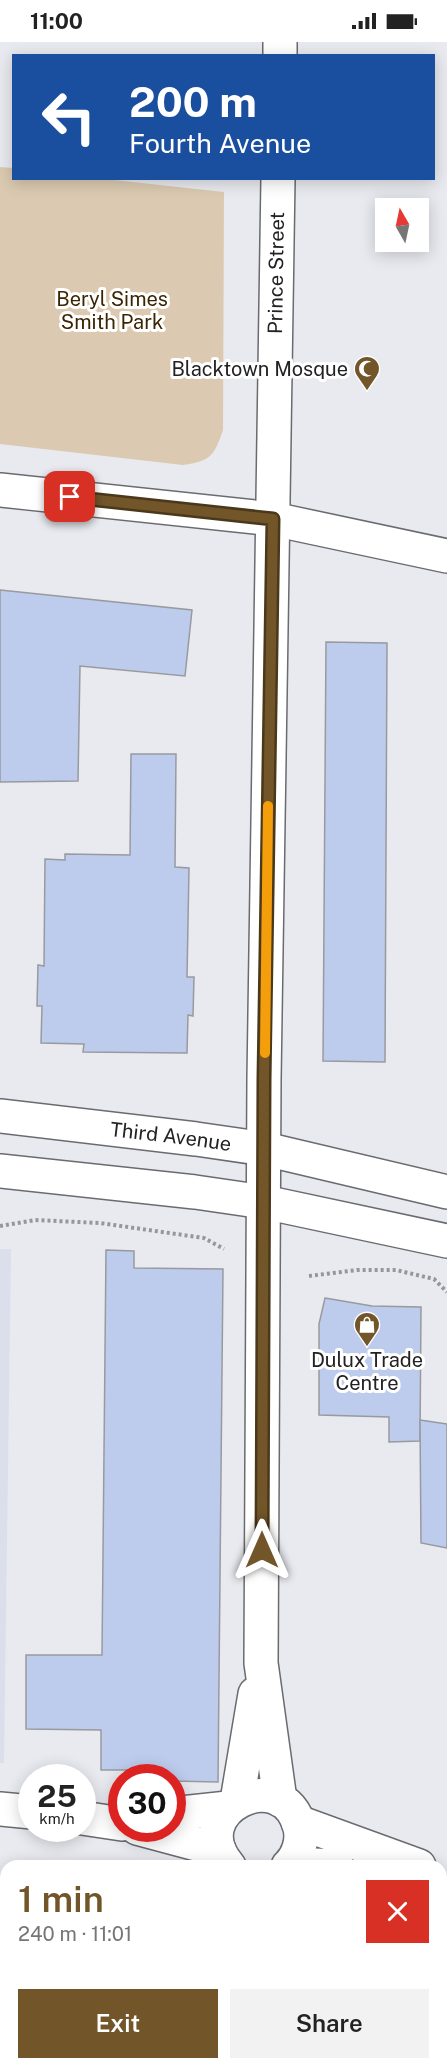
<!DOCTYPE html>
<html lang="en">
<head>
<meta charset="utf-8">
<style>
	body { margin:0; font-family:"Public Sans",sans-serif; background:#f2f2f2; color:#222; height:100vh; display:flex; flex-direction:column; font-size:22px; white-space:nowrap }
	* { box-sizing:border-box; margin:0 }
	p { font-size:20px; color:#767676 }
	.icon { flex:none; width:33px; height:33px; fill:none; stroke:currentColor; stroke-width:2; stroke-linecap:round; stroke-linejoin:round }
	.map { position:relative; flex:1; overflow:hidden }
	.panel { position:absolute; left:0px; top:1818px; width:447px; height:210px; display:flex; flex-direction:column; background:#fff; border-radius:18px 18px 0 0; box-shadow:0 3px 15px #0003 }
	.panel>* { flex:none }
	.top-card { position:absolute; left:12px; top:12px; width:423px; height:126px; border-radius:0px; box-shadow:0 3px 15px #0003; background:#1a4fa0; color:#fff; overflow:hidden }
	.needle { width:39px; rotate:351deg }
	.fabs { position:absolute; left:375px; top:156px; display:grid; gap:12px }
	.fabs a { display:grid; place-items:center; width:54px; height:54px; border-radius:0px; background:#fff; box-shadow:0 3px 15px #0003; font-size:30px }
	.speed { position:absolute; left:18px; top:1722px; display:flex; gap:12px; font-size:30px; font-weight:700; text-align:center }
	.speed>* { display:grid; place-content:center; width:78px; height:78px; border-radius:50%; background:#fff; box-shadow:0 3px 15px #0003; line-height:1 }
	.speed small { font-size:15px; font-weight:400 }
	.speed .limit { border:9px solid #d22; background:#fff; color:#111 }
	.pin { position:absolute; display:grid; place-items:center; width:51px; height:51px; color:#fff; margin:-26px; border-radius:12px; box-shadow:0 3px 9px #0006 }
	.me { position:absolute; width:66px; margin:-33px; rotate:0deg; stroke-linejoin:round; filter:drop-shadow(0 0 4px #0008) }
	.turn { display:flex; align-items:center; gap:21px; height:126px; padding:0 18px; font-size:27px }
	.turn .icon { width:78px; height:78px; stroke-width:2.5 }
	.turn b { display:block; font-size:42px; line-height:51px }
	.round { display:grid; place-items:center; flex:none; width:63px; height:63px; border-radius:0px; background:#f2f2f2 }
	.summary { display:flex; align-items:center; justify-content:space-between; height:102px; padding:0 18px }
	h1 { font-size:36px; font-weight:600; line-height:45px; color:#725629 }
	.cta { display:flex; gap:12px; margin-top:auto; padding:12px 18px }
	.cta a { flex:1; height:69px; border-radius:0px; background:#725629; color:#fff; font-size:24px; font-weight:600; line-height:69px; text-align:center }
	.cta a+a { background:#f2f2f2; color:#222 }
	.status { display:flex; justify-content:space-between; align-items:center; height:42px; padding:0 30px; background:#fff; direction:ltr }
	.status svg { height:16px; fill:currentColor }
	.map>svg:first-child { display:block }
	.built { fill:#dadfeb }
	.green { fill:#dbcab1 }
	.building { fill:#bdcced; stroke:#989a9e; stroke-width:1.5 }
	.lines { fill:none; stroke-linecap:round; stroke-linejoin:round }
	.minor-casing { stroke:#696b6f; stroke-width:36 }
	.major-casing { stroke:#696b6f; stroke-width:36 }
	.path { stroke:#95979a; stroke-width:4; stroke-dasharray:3 3; stroke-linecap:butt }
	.minor { stroke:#fff; stroke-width:33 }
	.major { stroke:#fff; stroke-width:33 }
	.route-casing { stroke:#4a381b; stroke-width:15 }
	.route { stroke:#725629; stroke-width:10 }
	.slow { stroke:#f59e0b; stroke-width:10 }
	.labels { text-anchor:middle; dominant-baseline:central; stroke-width:6; stroke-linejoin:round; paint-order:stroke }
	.street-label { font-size:20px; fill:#222224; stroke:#fff }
	.park-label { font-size:20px; fill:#3b2500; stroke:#fff }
	.poi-label { font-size:20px; fill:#222224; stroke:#fff; text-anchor:end }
</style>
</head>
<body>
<div class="status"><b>11:00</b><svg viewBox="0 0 49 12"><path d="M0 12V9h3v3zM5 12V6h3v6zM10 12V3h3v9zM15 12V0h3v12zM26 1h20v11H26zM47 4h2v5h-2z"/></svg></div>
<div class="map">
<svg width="447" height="2028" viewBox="0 0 447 2028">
	<rect width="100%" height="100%" fill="#e8eaef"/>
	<path class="built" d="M 0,1207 L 11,1207 L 4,1721 L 0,1721 Z"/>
	<path class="green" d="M 0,125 L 13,126 L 14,136 L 105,137 L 224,150 L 223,388 C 214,414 211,419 183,423 L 0,402 Z"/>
	<g class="building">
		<path d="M 0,548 L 192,568 L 185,634 L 80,624 L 78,739 L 0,740 Z"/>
		<path d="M 326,600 L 387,601 L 385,1020 L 323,1019 Z"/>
		<path d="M 131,712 L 176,712 L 175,825 L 189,826 L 187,935 L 194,935 L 193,974 L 188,973 L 187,1011 L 83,1010 L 84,1002 L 41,1001 L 42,964 L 37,964 L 38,923 L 44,924 L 45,817 L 65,818 L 65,812 L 130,813 Z"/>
		<path d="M 106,1208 L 134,1209 L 134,1226 L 223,1227 L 218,1740 L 172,1739 L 172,1736 L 127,1736 L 128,1728 L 101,1728 L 101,1688 L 26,1687 L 26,1613 L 102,1613 Z"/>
		<path d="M 325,1256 L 372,1264 L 421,1265 L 420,1399 L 389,1400 L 389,1375 L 319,1373 L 319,1282 Z"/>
		<path d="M 420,1378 L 447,1382 L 447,1506 L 421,1501 Z"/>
	</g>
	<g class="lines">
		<defs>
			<g id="minor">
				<path d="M 280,14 L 280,0"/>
				<path d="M 278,136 L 264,1037 L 261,1621 L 280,1758"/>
				<path d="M 0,448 L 273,477 L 447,514"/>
				<path d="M 237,1759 L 255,1652"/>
				<path d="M 0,1767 L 32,1770"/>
				<path d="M 172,1772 L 228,1766"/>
				<path d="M 82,1776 L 122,1782"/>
				<path d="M 298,1780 L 419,1824"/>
				<path d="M 137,1786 L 219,1808"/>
				<path d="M 291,1822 L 337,1824"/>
				<path d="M 229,1824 C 181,1769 283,1718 300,1786 C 303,1799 298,1815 288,1824"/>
				<path d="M 258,2028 L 258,2022"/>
			</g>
			<g id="major">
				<path id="s1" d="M 0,1074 L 196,1097 L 265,1107 L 447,1150"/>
				<path d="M 0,1129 L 195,1150 L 264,1160 L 447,1199"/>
			</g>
		</defs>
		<use href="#minor" class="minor-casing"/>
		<use href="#major" class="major-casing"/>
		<g class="path">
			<path d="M 0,1184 L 35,1178 L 100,1181 L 204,1196 L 224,1207"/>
			<path d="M 309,1234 L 357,1228 L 396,1228 L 434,1237 L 447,1250"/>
			<path d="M 216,2028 L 216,2022"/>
		</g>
		<use href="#minor" class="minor"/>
		<use href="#major" class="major"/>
	</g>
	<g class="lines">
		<defs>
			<path id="route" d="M 70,455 L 273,477 L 264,1037 L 262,1508"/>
		</defs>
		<use href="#route" class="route-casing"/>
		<use href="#route" class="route"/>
		<path class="slow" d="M 265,1011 L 268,764"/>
	</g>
	<defs>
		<symbol id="mosque-pin" viewBox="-11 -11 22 30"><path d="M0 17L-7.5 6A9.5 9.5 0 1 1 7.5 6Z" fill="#725629" stroke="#fff"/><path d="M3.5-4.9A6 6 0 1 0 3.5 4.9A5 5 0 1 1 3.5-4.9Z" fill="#fff"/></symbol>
		<symbol id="shop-pin" viewBox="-11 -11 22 30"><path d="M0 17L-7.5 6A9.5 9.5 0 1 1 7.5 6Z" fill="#725629" stroke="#fff"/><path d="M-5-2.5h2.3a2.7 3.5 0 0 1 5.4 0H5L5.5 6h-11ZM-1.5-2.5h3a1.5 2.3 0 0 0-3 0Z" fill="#fff"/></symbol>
	</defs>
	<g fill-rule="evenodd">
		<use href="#mosque-pin" x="352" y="312" width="30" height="40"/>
		<use href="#shop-pin" x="352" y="1268" width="30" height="40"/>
	</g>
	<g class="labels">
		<g class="street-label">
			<text transform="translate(276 231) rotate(-89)">Prince Street</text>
			<text stroke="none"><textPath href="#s1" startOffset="172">Third Avenue</textPath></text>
		</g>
		<g class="park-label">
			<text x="112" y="257">Beryl Simes<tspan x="112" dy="23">Smith Park</tspan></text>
		</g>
		<g class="poi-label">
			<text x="348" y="327">Blacktown Mosque</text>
			<text x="367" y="1318" text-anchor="middle">Dulux Trade<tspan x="367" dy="23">Centre</tspan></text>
		</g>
	</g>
</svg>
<div class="fabs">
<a><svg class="needle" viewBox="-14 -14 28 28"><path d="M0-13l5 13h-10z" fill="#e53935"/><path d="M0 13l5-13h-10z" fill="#767676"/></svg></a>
</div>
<div class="speed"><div>25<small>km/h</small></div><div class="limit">30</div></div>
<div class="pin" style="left:70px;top:455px;background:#d93025"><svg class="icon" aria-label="arrive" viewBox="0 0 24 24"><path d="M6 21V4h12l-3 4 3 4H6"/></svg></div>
<svg class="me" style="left:262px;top:1508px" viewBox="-20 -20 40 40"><path d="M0-17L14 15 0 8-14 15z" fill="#725629" stroke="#fff" stroke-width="4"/></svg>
<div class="top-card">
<div class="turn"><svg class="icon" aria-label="left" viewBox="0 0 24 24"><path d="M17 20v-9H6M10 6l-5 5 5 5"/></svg><div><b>200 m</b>Fourth Avenue</div></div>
</div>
<section class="panel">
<div class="summary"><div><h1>1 min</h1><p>240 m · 11:01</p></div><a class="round" style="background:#d93025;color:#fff"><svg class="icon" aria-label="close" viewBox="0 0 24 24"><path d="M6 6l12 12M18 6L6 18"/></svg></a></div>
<div class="cta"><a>Exit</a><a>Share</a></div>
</section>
</div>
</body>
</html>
